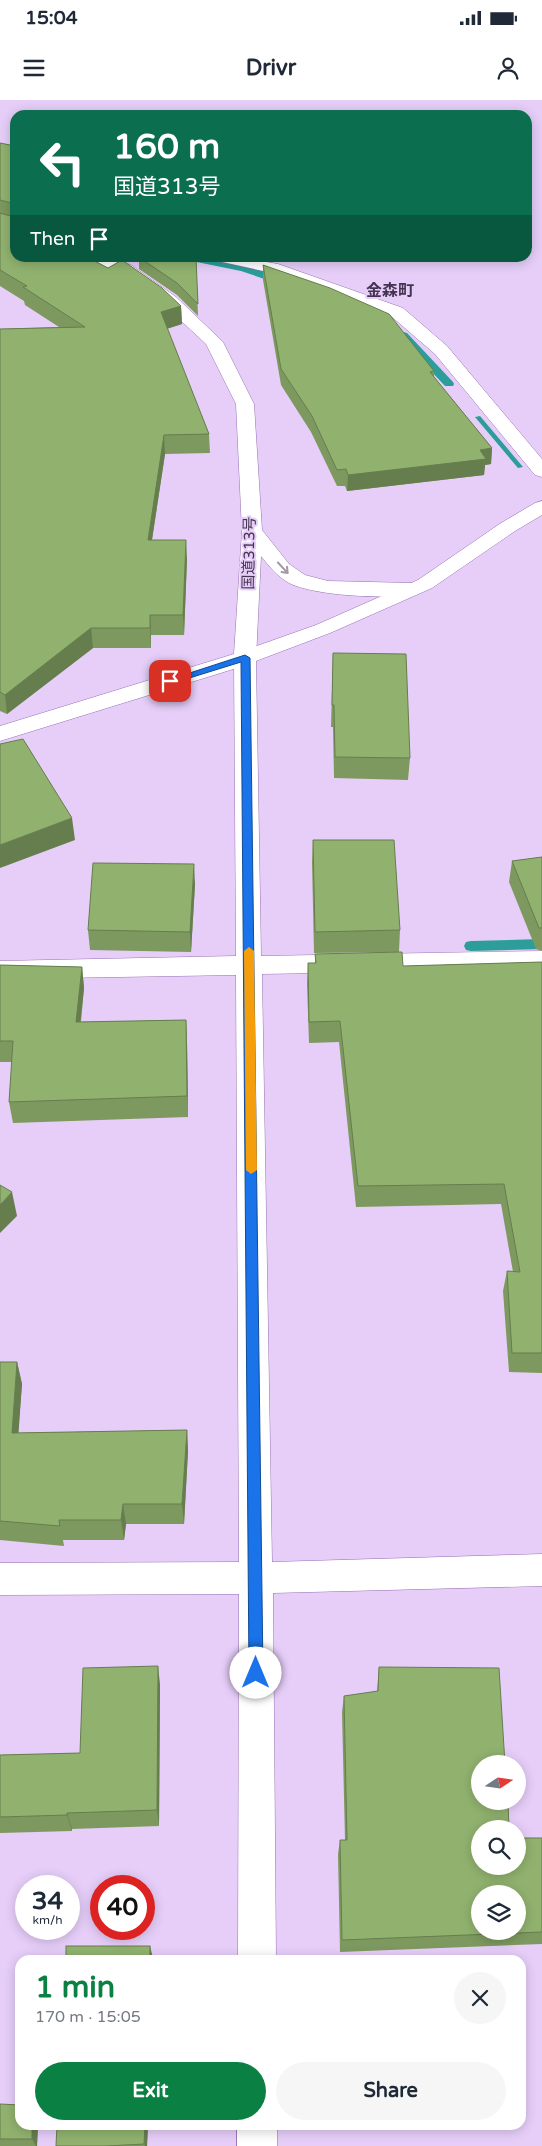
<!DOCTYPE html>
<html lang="en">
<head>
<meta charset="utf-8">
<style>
	body { margin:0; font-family:"Varela Round","Noto Sans JP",sans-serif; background:#f6f6f7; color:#1f2937; height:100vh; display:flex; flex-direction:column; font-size:19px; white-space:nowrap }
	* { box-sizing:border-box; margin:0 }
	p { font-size:16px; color:#747a83 }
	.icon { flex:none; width:28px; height:28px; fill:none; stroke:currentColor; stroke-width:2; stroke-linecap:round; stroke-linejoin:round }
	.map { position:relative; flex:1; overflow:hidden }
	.details { position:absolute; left:15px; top:1855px; width:511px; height:175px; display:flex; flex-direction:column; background:#fff; border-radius:15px; box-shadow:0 2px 12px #0003 }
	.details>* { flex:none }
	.hud { position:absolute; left:10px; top:10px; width:522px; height:152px; border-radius:15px; box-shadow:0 2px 12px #0003; background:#0b6e4f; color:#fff; overflow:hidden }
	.needle { width:32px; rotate:77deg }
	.buttons { position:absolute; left:471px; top:1655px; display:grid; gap:10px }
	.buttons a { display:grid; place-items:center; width:55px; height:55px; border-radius:50%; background:#fff; box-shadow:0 2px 12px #0003; font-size:25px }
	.speed { position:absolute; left:15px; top:1775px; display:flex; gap:10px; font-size:25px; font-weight:700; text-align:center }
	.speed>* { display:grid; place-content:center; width:65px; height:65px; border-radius:50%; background:#fff; box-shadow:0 2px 12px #0003; line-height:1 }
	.speed small { font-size:12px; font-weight:400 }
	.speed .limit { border:8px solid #d22; background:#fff; color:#111 }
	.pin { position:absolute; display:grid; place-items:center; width:42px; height:42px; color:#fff; margin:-21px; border-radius:10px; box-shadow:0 2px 8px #0006 }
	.me { position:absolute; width:55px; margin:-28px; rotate:0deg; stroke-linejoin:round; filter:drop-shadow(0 0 4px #0008) }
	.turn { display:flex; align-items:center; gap:18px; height:105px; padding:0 20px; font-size:22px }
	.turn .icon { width:65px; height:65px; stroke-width:2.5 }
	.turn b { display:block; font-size:35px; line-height:42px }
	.then { display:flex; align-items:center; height:48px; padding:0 20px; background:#0003; gap:10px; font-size:19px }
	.round { display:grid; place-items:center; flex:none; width:52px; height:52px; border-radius:26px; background:#f6f6f7 }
	.headline { display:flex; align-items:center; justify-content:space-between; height:85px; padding:0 20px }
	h1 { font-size:30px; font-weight:700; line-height:38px; color:#0b8043 }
	.primary-button { display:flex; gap:10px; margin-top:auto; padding:10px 20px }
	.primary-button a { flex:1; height:58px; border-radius:30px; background:#0b8043; color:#fff; font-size:20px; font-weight:700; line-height:58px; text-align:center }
	.primary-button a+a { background:#f6f6f7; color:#1f2937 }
	.status { display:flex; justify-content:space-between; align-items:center; height:35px; padding:0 25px; background:#fff; direction:ltr }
	.status svg { height:14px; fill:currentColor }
	header { display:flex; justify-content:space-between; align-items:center; height:65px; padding:0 20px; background:#fff; font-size:22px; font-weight:700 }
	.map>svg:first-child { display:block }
	.water { fill:#2c9d98 }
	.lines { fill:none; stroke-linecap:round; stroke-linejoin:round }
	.stream { fill:#2c9d98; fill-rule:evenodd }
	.minor-casing { stroke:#9772b3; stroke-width:1 }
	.highway-casing { stroke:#9772b3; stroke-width:1 }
	.minor { fill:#fff; fill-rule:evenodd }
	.highway { fill:#fff; fill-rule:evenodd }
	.wall { fill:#7d995f }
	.shaded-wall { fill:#667d4e }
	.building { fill:#91b26f; stroke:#667d4e; fill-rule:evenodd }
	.oneway { stroke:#a29aa8 }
	.route { fill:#1a73e8; stroke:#114b97 }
	.slow { fill:#f59e0b }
	.labels { text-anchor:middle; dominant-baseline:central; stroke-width:4; stroke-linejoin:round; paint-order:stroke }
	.far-street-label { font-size:15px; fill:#453451; stroke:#e6cef9 }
	.far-quarter-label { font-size:16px; font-weight:bold; fill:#453451; stroke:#e6cef9 }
</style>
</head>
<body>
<div class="status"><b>15:04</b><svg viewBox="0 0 49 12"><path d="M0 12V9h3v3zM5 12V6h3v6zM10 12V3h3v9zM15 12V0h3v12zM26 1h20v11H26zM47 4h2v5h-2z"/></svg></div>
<header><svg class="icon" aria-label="menu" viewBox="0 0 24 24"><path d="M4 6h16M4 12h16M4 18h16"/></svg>Drivr<svg class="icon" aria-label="person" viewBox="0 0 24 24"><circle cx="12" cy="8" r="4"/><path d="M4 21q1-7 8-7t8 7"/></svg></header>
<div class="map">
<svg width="542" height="2046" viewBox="0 0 542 2046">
	<rect width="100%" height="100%" fill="#e6cef9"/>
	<path class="water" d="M 480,316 L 523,367 L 518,368 L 475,317 Z"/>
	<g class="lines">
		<g class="stream">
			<path d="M 186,158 C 206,158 276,170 290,183 L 285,186 L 241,171 L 187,160 Z"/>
			<path d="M 403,232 L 407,233 L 453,282 L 454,284 L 453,286 L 445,286 L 399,237 L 398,235 L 399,233 Z"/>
			<path d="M 542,839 L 542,849 L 471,851 L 466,850 L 464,846 L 466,842 L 471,841 Z"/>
		</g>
		<defs>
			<g id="minor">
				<path d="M 216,158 L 245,158 L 278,164 L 403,208 L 447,246 L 542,359 L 542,377 L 535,375 L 435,254 L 391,216 L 268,172 L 218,161 Z"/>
				<path d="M 542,401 L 542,415 L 515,431 L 432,488 L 330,533 L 256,561 L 261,856 L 542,851 L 542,869 L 262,874 L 272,1462 L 542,1454 L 542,1486 L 273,1493 L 276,1860 L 238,1860 L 239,1494 L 0,1495 L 0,1463 L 239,1462 L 236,875 L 0,879 L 0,861 L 236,856 L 234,558 L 237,553 L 316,525 L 418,480 L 501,423 L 535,403 Z"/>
				<rect x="237" y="2025" width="40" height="21"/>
			</g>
			<path id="highway" d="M 91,158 L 112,158 L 131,165 L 176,197 L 223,242 L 254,304 L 262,430 L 289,464 L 305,475 L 328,481 L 412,483 L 419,485 L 422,489 L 419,493 C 391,500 314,496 289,483 C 277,476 269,466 261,456 L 256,558 L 253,563 L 0,641 L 0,626 L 234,554 L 242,431 L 236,304 L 206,244 L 164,205 L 119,173 L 93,161 Z"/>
		</defs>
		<use href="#minor" class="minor-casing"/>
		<use href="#highway" class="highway-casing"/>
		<use href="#minor" class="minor"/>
		<use href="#highway" class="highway"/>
	</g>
	<g class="wall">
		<path d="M 0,43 L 15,46 L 15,158 L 108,168 L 181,206 L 182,224 L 167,229 L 209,334 L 210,353 L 165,354 L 152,440 L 187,459 L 184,535 L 151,535 L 151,548 L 93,548 L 7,614 L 0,611 L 0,229 L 59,227 L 25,205 L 24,201 L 0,186 Z"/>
		<path d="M 139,158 L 196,158 L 198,216 L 177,195 L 139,169 Z"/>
		<path d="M 263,165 L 434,271 L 434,277 L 492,348 L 491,364 L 485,365 L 484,375 L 347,391 L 345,386 L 337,386 L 311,332 L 281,285 L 263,180 Z"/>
		<path d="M 333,553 L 410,658 L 408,680 L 334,678 L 333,627 L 331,627 Z"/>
		<path d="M 313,740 L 400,830 L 399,852 L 314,853 L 312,762 Z"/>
		<path d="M 542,757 L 542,851 L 536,849 L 509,782 L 512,761 Z"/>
		<path d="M 195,784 L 191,852 L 90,850 L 88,830 Z"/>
		<path d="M 315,854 L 403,866 L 542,862 L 542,1273 L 509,1272 L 503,1191 L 507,1171 L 513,1172 L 501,1104 L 356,1107 L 339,942 L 309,943 L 307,884 L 308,863 L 315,863 Z"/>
		<path d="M 0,865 L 82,867 L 84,888 L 81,922 L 186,920 L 187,941 L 188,1017 L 13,1023 L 9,1002 L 12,962 L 0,962 Z"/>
		<path d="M 0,1262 L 17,1262 L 22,1284 L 18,1333 L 187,1330 L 188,1351 L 184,1424 L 126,1424 L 124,1440 L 63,1440 L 64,1446 L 0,1440 Z"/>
		<path d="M 379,1567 L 480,1766 L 542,1738 L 542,1844 L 340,1852 L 338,1754 L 340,1740 L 345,1740 L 342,1612 L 344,1596 L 377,1592 Z"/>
		<path d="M 160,1584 L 159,1726 L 72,1729 L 72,1731 L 0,1733 L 0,1655 L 80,1653 Z"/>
		<path d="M 0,2004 L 38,2025 L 37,2046 L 0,2046 Z"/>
		<path d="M 148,2025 L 147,2046 L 56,2046 Z"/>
	</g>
	<g class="shaded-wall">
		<path d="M 181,206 L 182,224 L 162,230 L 161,212 Z"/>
		<path d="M 164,335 L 165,354 L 149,459 L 148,440 Z"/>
		<path d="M 492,348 L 491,364 L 485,365 L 484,375 L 347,391 L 348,375 Z"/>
		<path d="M 186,440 L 187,459 L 184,535 L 183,515 Z"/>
		<path d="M 150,515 L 151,535 L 151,548 L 150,528 Z"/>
		<path d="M 91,528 L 93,548 L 7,614 L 5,595 Z"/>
		<path d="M 72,718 L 75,740 L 0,768 L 0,745 Z"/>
		<path d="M 194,764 L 195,784 L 191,852 L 190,832 Z"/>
		<path d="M 82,867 L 84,888 L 78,943 L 76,922 Z"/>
		<path d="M 186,920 L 187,941 L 188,1017 L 187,996 Z"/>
		<path d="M 12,1092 L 17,1116 L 0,1133 L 0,1105 Z"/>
		<path d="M 17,1262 L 22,1284 L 17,1354 L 12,1333 Z"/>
		<path d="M 187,1330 L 188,1351 L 184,1424 L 182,1404 Z"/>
		<path d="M 123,1404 L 126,1424 L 124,1440 L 121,1420 Z"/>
		<path d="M 158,1566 L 160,1584 L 159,1726 L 157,1710 Z"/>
		<path d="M 67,1713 L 72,1729 L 72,1731 L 67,1715 Z"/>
		<path d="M 150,1846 L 153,1858 L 153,1860 L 150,1860 Z"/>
		<path d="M 32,2025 L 38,2025 L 37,2046 L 36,2046 L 32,2039 Z"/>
		<path d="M 145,2025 L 148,2025 L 147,2046 L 145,2046 L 144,2044 Z"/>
	</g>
	<g class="building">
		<path d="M 0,43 L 15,46 L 15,158 L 89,158 L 108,168 L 122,160 L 162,188 L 181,206 L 161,212 L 209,334 L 164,335 L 148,440 L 186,440 L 183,515 L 150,515 L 150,528 L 91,528 L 5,595 L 0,592 L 0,229 L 85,227 L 23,187 L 27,186 L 0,170 L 0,113 L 14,117 L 15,104 L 0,100 Z"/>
		<path d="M 140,158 L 196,158 L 198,204 L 177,183 Z"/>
		<path d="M 263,165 L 330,188 L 389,214 L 434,271 L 430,272 L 492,348 L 480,350 L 486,359 L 348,375 L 346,369 L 337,370 L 312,316 L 281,269 Z"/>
		<path d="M 333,553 L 406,554 L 410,658 L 335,657 L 334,605 L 332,605 Z"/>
		<path d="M 23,639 L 72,718 L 0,745 L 0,644 Z"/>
		<path d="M 313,740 L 394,740 L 400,830 L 315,832 Z"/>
		<path d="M 542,757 L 542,828 L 539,828 L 512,761 Z"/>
		<path d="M 93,763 L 194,764 L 190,832 L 88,830 Z"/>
		<path d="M 402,852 L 403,866 L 542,862 L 542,1253 L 512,1253 L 507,1171 L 520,1172 L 504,1084 L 358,1086 L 340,921 L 309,922 L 308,863 L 316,863 L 315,854 Z"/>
		<path d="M 0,865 L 82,867 L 76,922 L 186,920 L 187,996 L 9,1002 L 13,941 L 0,941 Z"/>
		<path d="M 0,1085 L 12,1092 L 0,1105 Z"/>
		<path d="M 0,1262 L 17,1262 L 12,1333 L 187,1330 L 182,1404 L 123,1404 L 121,1420 L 59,1420 L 60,1426 L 0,1421 Z"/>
		<path d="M 158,1566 L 157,1710 L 67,1713 L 67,1715 L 0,1717 L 0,1655 L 80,1653 L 83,1568 Z"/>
		<path d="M 379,1567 L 499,1568 L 505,1664 L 480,1664 L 480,1701 L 508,1701 L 509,1729 L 480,1729 L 480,1766 L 518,1766 L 518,1738 L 542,1738 L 542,1832 L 342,1840 L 340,1740 L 347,1740 L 344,1596 L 378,1591 ZM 480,1794 L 518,1794 L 518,1831 L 480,1831 Z"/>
		<rect x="66" y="1846" width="84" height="14"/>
		<path d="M 0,2004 L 20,2005 L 20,2025 L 32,2025 L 32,2039 L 0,2039 Z"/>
		<path d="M 57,2025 L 145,2025 L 144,2044 L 106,2046 L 56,2046 Z"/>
	</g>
	<defs><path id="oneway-shaft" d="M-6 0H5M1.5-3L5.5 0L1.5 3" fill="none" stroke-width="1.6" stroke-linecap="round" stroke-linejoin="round" transform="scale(1.25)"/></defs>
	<use class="oneway" href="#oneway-shaft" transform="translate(283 468) rotate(47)"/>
	<path class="route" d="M 245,555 L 250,558 L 263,1573 L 261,1578 L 256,1580 L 251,1578 L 249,1573 L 241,562 L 170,584 L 165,581 Z"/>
	<path class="slow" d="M 249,847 L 254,851 L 257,1070 L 251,1074 L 246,1070 L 244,851 Z"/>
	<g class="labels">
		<g class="far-street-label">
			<text transform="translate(249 453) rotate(-89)">国道313号</text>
		</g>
		<g class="far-quarter-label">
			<text x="390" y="191">金森町</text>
		</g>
	</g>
</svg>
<div class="buttons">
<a><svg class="needle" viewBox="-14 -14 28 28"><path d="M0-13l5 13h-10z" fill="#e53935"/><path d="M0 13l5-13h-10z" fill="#747a83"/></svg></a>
<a><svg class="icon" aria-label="search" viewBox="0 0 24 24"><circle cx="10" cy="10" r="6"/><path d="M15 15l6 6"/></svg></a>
<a><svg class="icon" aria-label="layers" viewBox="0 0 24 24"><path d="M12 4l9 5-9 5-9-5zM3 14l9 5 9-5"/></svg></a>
</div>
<div class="speed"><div>34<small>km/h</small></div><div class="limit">40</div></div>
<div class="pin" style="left:170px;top:581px;background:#d93025"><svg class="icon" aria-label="arrive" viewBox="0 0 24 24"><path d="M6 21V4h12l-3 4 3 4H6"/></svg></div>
<svg class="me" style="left:256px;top:1573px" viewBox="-20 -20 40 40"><circle r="19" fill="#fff"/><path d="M0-13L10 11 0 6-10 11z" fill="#1a73e8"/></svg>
<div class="hud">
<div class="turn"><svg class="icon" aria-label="left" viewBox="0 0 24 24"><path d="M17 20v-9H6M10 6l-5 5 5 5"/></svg><div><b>160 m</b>国道313号</div></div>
<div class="then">Then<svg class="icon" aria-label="arrive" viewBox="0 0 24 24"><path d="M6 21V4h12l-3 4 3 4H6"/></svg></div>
</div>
<section class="details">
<div class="headline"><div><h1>1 min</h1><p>170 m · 15:05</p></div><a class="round"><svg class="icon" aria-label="close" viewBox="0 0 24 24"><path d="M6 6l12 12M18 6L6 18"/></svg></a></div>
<div class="primary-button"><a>Exit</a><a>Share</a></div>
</section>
</div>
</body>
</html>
